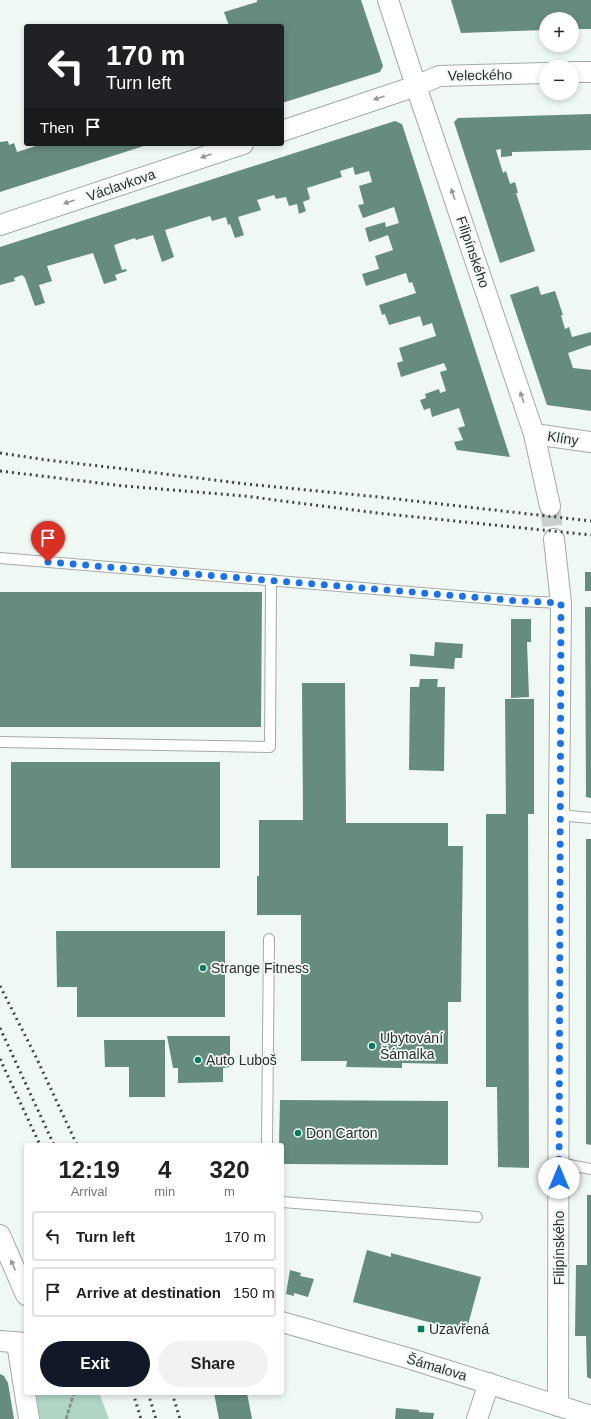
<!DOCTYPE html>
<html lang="en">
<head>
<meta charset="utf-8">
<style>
	body { margin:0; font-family:Helvetica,sans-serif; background:#f2f2f2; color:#222; height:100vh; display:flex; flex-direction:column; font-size:15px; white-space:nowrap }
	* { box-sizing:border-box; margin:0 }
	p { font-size:13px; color:#767676 }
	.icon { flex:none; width:22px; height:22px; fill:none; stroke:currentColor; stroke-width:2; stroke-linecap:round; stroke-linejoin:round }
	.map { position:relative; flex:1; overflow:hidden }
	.sheet { position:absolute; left:24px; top:1143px; width:260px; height:252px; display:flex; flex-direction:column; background:#fff; border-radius:4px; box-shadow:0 2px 6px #0003 }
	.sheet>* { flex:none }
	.hud { position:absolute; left:24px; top:24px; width:260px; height:122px; border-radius:4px; box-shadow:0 2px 6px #0003; background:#202124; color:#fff; overflow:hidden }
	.tools { position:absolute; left:539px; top:12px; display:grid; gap:8px }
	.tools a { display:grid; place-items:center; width:40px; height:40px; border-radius:50%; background:#fff; box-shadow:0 2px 6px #0003; font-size:20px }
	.pin { position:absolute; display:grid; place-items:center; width:34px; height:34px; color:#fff; margin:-41px -17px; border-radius:50% 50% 50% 0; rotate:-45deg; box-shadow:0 0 4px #0007 }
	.pin .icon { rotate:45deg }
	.me { position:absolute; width:44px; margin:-22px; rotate:0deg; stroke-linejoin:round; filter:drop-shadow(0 0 3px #0008) }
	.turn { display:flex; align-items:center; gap:14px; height:84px; padding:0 16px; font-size:18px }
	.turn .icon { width:52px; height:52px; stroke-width:2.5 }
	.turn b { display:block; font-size:28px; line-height:34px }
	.then { display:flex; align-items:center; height:38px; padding:0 16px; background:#0003; gap:8px; font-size:15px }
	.eta { display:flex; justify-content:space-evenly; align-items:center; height:68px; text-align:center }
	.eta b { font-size:24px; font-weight:700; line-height:28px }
	.action { display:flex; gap:8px; margin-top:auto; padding:8px 16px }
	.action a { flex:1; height:46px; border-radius:24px; background:#111827; color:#fff; font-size:16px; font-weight:700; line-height:46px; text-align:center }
	.action a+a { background:#f2f2f2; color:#222 }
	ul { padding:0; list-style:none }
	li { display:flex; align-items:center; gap:12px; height:50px; margin:0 8px 6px; padding:0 8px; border:2px solid #e0e0e0; border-radius:4px }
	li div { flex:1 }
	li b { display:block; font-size:15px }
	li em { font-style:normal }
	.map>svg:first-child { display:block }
	.green { fill:#b0d5c5 }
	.building { fill:#658c7c }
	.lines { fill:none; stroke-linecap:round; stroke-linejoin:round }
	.minor-tunnel { stroke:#c9d0cc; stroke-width:20; stroke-dasharray:20 10; stroke-linecap:butt }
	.service-casing { stroke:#a3aba7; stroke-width:12 }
	.minor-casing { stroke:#a3aba7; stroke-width:22 }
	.path { stroke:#858b88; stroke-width:2.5; stroke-dasharray:4 2; stroke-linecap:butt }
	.service { stroke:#fff; stroke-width:10 }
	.minor { stroke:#fff; stroke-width:20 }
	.rail { stroke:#424543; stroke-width:3; stroke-dasharray:2 4; stroke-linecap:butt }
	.oneway { fill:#969896 }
	.route { stroke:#1a73e8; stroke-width:7; stroke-dasharray:0 12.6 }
	.poi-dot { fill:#007d5c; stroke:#f0f8f4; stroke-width:1.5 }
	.labels { text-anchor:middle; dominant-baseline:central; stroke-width:3.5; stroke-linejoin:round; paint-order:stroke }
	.street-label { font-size:14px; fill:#2d302e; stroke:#f0f8f4 }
	.poi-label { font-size:14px; fill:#2d302e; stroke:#f0f8f4; text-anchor:start }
</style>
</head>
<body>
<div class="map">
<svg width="591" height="1419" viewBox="0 0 591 1419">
	<rect width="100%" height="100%" fill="#f0f8f4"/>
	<path class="green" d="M 36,1393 L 99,1393 L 109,1419 L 40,1419 Z"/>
	<g class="building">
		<path d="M 257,0 L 361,0 L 383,66 L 380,72 L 282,103 L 282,26 L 229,26 L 224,12 L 257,2 Z"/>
		<path d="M 451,0 L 591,0 L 591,29 L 572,29 L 572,19 L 546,19 L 546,30 L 461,33 Z"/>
		<path d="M 591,114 L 591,150 L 512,152 L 512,156 L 501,157 L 501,149 L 496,150 L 503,173 L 506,171 L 510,184 L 515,182 L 518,193 L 516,193 L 535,251 L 500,263 L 454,122 L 458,118 Z"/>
		<path d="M 395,121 L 402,124 L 510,457 L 457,450 L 454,442 L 463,440 L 458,428 L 465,426 L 459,408 L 432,417 L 430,408 L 424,410 L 420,400 L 426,398 L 425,394 L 439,389 L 440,393 L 446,391 L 440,372 L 447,370 L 444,363 L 401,377 L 397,363 L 403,361 L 399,348 L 436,336 L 432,323 L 423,326 L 420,316 L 389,325 L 385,314 L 382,315 L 379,305 L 416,293 L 412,282 L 409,283 L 406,273 L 366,286 L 362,274 L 379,269 L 375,256 L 393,250 L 388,235 L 369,242 L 365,228 L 385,222 L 386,227 L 399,223 L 394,207 L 363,218 L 358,205 L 364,204 L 359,186 L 372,182 L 369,171 L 355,175 L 353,167 L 340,171 L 342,177 L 307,188 L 310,199 L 303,202 L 306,211 L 299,214 L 297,204 L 289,206 L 286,197 L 276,199 L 274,195 L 257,200 L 261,210 L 238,217 L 244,235 L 235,238 L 230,224 L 228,225 L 226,217 L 212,221 L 210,216 L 165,230 L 174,257 L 162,262 L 153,235 L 136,240 L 135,238 L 114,245 L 122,270 L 126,269 L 127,271 L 115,275 L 117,280 L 104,284 L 93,253 L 47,266 L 52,281 L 39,285 L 45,303 L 35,306 L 25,278 L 22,275 L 14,278 L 15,281 L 0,285 L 0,247 Z"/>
		<path d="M 8,141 L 9,145 L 14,143 L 17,152 L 42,144 L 150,144 L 0,192 L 0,142 Z"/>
		<path d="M 538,286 L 541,295 L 555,291 L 563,315 L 561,315 L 565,329 L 569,327 L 572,337 L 591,332 L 591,345 L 568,353 L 573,368 L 591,370 L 591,411 L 547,405 L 510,295 Z"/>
		<rect x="585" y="572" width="6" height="19"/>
		<path d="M 0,592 L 262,592 L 261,727 L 0,727 Z"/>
		<path d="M 585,607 L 591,607 L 591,798 L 586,797 Z"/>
		<path d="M 511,619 L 531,619 L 531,642 L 527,642 L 529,697 L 511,698 Z"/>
		<path d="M 435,642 L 463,644 L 462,658 L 455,658 L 454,669 L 410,666 L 410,654 L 434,656 Z"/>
		<path d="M 420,679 L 438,679 L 437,687 L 445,687 L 444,771 L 409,770 L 410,687 L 419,687 Z"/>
		<path d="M 302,683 L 345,683 L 346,823 L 448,823 L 448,846 L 463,846 L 461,1002 L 448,1002 L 448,1064 L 402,1063 L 402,1068 L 346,1067 L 347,1061 L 301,1061 L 301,915 L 257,915 L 257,876 L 259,876 L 259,820 L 303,820 Z"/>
		<path d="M 505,699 L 534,699 L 534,814 L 528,814 L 529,1168 L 498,1167 L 497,1087 L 486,1087 L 486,814 L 506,814 Z"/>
		<rect x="11" y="762" width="209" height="106"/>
		<path d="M 586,839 L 591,839 L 591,1145 L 586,1144 Z"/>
		<path d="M 56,931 L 225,931 L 225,1017 L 77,1017 L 77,987 L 57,987 Z"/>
		<path d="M 167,1036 L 230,1036 L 230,1067 L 223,1068 L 223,1082 L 178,1083 L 178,1068 L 173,1068 Z"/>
		<path d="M 104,1040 L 165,1040 L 165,1097 L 129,1097 L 129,1067 L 105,1067 Z"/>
		<path d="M 280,1100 L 448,1101 L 448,1165 L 282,1164 L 282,1145 L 279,1145 Z"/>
		<path d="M 587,1195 L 591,1195 L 591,1379 L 587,1377 L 586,1336 L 575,1336 L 576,1265 L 587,1265 Z"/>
		<path d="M 367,1250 L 391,1257 L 391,1253 L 481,1277 L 466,1332 L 353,1302 Z"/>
		<path d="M 290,1270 L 301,1273 L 300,1276 L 314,1279 L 308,1297 L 294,1293 L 294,1296 L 286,1294 Z"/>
		<path d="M 0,1374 L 4,1376 L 8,1383 L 14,1419 L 0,1419 Z"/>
		<path d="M 214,1393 L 247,1393 L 252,1419 L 219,1419 Z"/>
		<path d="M 396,1408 L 419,1410 L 419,1412 L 434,1413 L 433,1419 L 395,1419 Z"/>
	</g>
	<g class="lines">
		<path class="minor-tunnel" d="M 550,506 L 554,539"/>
		<defs>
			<g id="service">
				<path d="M 0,558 L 519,601 L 561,603"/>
				<path d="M 0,742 L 270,747 L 271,580"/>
				<path d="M 559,815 L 591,818"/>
				<path d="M 267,1145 L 269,939"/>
				<path d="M 559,1163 L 591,1169"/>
				<path d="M 282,1202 L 477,1217"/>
			</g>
			<g id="minor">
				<path d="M 388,0 L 416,86 L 534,434 L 550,506"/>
				<path d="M 572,72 L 591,72"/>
				<path d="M 282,131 L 416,86 L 439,76 L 546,73"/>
				<path d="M 0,225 L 243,144"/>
				<path d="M 534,434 L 591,442"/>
				<path d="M 554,539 L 561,603 L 559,815 L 558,1406"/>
				<path d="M 0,1235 L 26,1295"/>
				<path d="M 282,1322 L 411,1359 L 591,1416"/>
				<path d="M 0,1341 L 26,1343"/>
				<path d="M 17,1343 L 29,1419"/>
				<path d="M 477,1419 L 489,1383"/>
			</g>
		</defs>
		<use href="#service" class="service-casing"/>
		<use href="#minor" class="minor-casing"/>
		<path class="path" d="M 66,1419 L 74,1393"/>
		<use href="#service" class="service"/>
		<use href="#minor" class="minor"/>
		<g class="rail">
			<path d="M 0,453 L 47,460 L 125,469 L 246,484 L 379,497 L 591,521"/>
			<path d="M 0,471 L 124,486 L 244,496 L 377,513 L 591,535"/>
			<path d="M 0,986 L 36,1057 L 77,1145"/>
			<path d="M 0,1028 L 54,1145"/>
			<path d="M 0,1059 L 40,1145"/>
			<path d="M 133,1393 L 141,1419"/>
			<path d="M 148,1393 L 156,1419"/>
			<path d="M 172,1393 L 180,1419"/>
		</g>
	</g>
	<defs><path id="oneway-solid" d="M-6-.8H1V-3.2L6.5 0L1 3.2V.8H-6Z"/></defs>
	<g class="oneway">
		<use href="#oneway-solid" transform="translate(379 98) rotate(161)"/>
		<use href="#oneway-solid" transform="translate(206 156) rotate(161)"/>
		<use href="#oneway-solid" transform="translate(453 194) rotate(-109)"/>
		<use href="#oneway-solid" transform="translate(69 202) rotate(161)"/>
		<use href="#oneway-solid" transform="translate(522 397) rotate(-109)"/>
		<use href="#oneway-solid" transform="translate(13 1265) rotate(-113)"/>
	</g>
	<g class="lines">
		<path class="route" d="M 48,562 L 520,601 L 561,603 L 559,1178"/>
	</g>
	<g class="poi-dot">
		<circle cx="203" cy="968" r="4"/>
		<circle cx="372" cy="1046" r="4"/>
		<circle cx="198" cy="1060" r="4"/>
		<circle cx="298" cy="1133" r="4"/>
		<rect x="417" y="1325" width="8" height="8" rx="2"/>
	</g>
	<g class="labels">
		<g class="street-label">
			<text transform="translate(480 75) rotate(-1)">Veleckého</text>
			<text transform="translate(121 185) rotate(-19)">Václavkova</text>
			<text transform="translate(473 252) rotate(71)">Filipínského</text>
			<text transform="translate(563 438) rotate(9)">Klíny</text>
			<text transform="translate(559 1248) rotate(-90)">Filipínského</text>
			<text transform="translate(437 1367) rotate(17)">Šámalova</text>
		</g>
		<g class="poi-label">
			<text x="211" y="968">Strange Fitness</text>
			<text x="380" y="1038">Ubytování<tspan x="380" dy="16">Šámalka</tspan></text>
			<text x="206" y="1060">Auto Luboš</text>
			<text x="306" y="1133">Don Carton</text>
			<text x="429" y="1329">Uzavřená</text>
		</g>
	</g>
</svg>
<div class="tools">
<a>+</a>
<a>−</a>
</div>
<div class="pin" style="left:48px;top:562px;background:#d93025"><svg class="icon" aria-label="arrive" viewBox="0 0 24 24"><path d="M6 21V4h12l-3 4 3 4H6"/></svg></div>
<svg class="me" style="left:559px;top:1178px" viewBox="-20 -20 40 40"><circle r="19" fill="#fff"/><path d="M0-13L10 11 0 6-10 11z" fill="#1a73e8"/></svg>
<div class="hud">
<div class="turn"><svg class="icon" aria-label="left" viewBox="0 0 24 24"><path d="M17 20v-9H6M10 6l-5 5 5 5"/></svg><div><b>170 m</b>Turn left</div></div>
<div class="then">Then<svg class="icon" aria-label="arrive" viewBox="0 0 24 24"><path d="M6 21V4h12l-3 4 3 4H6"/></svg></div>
</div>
<section class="sheet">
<div class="eta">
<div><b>12:19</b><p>Arrival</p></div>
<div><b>4</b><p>min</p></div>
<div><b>320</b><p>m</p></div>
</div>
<ul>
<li><svg class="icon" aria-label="left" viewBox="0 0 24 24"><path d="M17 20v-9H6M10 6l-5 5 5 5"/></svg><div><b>Turn left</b></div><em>170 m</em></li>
<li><svg class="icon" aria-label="arrive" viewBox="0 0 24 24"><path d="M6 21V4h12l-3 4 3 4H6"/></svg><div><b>Arrive at destination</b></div><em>150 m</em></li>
</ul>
<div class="action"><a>Exit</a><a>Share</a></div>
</section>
</div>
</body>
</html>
